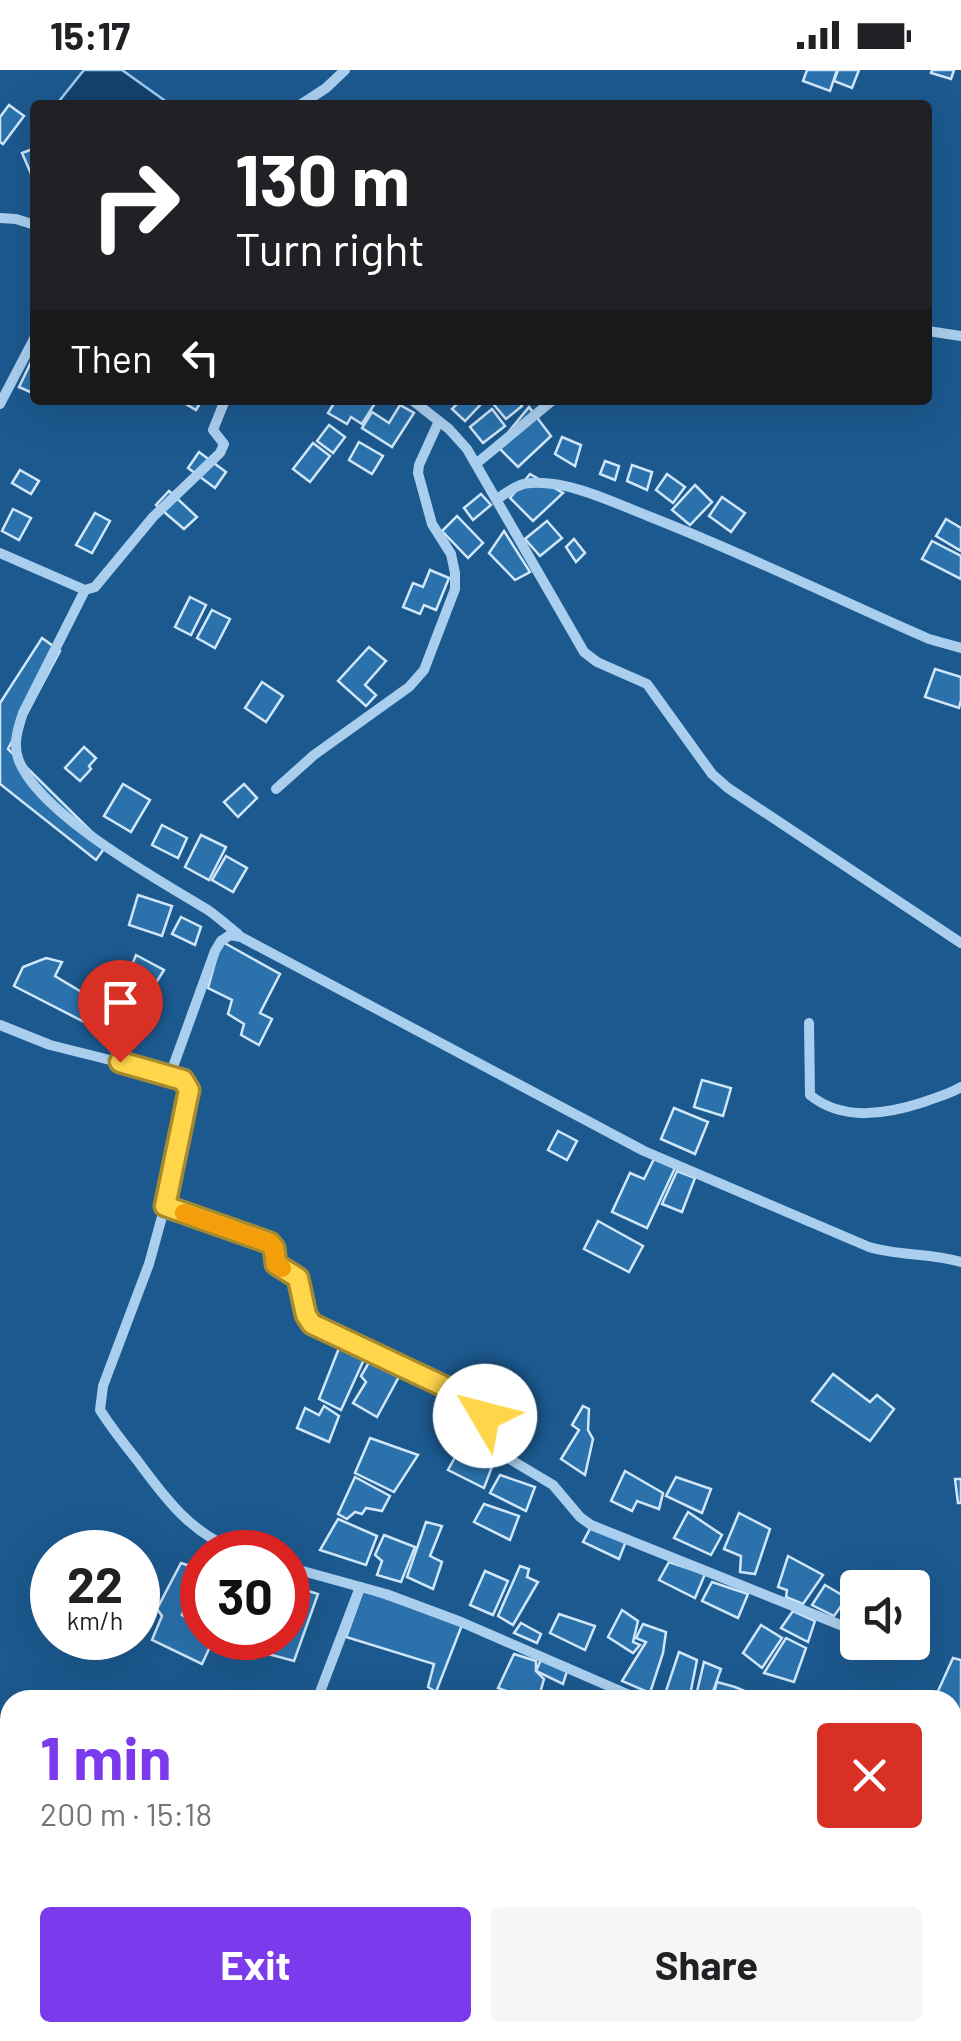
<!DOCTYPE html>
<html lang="en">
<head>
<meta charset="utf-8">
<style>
	body { margin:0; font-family:Barlow,sans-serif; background:#f6f6f6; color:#202124; height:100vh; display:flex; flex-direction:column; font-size:38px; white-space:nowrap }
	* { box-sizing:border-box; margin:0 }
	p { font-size:32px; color:#757577 }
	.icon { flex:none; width:55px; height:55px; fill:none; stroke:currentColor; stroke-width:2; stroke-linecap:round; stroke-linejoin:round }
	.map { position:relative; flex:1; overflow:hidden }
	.drawer { position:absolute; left:0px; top:1620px; width:962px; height:352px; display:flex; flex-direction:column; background:#fff; border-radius:30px 30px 0 0; box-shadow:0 10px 40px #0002 }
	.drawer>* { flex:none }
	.guide { position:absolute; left:30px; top:30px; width:902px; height:305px; border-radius:10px; box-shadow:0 10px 40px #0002; background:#202124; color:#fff; overflow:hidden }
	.tools { position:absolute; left:840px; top:1500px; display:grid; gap:20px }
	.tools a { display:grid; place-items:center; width:90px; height:90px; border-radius:10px; background:#fff; box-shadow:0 10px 40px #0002; font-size:50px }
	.speed { position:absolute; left:30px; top:1460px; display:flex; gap:20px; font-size:50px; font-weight:700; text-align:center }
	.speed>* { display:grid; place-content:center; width:130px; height:130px; border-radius:50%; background:#fff; box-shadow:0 10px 40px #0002; line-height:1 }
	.speed small { font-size:25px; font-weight:400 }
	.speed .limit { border:15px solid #d22; background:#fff; color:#111 }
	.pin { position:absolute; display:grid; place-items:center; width:85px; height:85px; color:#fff; margin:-102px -42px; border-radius:50% 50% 50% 0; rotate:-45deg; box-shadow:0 0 10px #0007 }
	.pin .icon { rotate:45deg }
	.me { position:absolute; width:110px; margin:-55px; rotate:307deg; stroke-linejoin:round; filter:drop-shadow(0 0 8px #0008) }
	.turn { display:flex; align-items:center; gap:35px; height:210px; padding:0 40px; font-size:45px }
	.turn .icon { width:130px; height:130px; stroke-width:2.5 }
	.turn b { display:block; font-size:70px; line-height:85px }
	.then { display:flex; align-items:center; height:95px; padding:0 40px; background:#0003; gap:20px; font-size:38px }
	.round { display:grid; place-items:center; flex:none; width:105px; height:105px; border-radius:10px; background:#f6f6f6 }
	.overview { display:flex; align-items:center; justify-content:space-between; height:170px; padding:0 40px }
	h1 { font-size:60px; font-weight:700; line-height:75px; color:#7c3aed }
	.cta { display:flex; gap:20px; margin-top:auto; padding:20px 40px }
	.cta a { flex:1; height:115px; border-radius:10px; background:#7c3aed; color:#fff; font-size:40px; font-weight:700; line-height:115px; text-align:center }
	.cta a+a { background:#f6f6f6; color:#202124 }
	.status { display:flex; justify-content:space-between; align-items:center; height:70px; padding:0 50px; background:#fff; direction:ltr }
	.status svg { height:28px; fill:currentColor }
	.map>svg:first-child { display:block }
	.water { fill:#13426d; stroke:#9dccf0; stroke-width:2.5 }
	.building { fill:#2b72ad; stroke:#d0e7fa; stroke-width:2.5 }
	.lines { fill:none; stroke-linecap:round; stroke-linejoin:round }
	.street { stroke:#aacfee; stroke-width:10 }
	.secondary { stroke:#d7e9fa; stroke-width:20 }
	.route-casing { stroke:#a68a30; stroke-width:25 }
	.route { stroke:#ffd54a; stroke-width:18 }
	.slow { stroke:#f59e0b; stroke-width:18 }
</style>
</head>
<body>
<div class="status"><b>15:17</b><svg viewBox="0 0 49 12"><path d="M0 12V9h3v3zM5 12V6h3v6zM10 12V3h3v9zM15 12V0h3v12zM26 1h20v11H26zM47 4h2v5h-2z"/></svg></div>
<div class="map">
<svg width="961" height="1971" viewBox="0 0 961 1971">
	<rect width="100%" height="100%" fill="#1c598f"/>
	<path class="water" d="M 84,0 L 122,0 L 171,35 L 56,35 Z"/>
	<g class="building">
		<path d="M 807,0 L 837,0 L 830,21 L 803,11 Z"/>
		<path d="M 838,0 L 859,0 L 852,18 L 834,11 Z"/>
		<path d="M 932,0 L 954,0 L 951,9 L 931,3 Z"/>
		<path d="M 9,35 L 24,46 L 3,74 L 0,72 L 0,47 Z"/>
		<path d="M 35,78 L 35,105 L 32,106 L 22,83 Z"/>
		<path d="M 32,290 L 35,291 L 35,324 L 19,317 Z"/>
		<path d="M 179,330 L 202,330 L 196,340 Z"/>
		<path d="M 336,330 L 377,330 L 362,354 L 351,347 L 347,354 L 328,343 Z"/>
		<path d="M 461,330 L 485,330 L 465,351 L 452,339 Z"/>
		<path d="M 490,330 L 517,330 L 522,336 L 506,349 Z"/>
		<path d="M 400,335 L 414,343 L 392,377 L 362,358 L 372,342 L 389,353 Z"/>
		<path d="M 529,337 L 551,366 L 518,397 L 497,376 Z"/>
		<path d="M 492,339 L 505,356 L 483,373 L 470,357 Z"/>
		<path d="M 329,355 L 345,367 L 333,383 L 317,371 Z"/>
		<path d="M 562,367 L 581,375 L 575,396 L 555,384 Z"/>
		<path d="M 359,372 L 383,386 L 372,404 L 349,390 Z"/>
		<path d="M 313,373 L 330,386 L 310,412 L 293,399 Z"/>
		<path d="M 199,382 L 226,402 L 215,418 L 188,398 Z"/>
		<path d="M 605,391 L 619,396 L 615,410 L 600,404 Z"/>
		<path d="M 632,395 L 652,402 L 647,420 L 627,411 Z"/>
		<path d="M 20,400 L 39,411 L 31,424 L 12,413 Z"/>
		<path d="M 530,404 L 563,423 L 533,451 L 510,428 Z"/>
		<path d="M 667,404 L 685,417 L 673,433 L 656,420 Z"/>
		<path d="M 695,415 L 712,432 L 690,455 L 672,440 Z"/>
		<path d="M 169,421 L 197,447 L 184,459 L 156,435 Z"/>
		<path d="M 481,424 L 491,435 L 473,450 L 464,438 Z"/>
		<path d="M 722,427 L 745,443 L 731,462 L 709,446 Z"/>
		<path d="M 13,439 L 31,448 L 19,470 L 2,461 Z"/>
		<path d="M 95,443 L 110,451 L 92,483 L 76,475 Z"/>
		<path d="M 457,446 L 483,473 L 468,488 L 442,461 Z"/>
		<path d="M 946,449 L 961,458 L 961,481 L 936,466 Z"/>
		<path d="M 547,451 L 562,468 L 540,486 L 525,469 Z"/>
		<path d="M 504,461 L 530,502 L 515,510 L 489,483 Z"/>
		<path d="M 574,469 L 585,483 L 576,492 L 566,477 Z"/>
		<path d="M 932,471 L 961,486 L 961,509 L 922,489 Z"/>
		<path d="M 430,500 L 449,508 L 436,540 L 424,535 L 420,544 L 403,537 L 413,513 L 423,517 Z"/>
		<path d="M 190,527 L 206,535 L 191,565 L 175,557 Z"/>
		<path d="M 212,540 L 230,549 L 215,578 L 197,568 Z"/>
		<path d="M 42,568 L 60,581 L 8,679 L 106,776 L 96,790 L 0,714 L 0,633 Z"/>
		<path d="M 369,577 L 386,591 L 365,615 L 376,625 L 366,636 L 338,611 Z"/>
		<path d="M 935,599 L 961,607 L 961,630 L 959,638 L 925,627 Z"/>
		<path d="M 262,612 L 283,626 L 266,652 L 245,638 Z"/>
		<path d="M 84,677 L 96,688 L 89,696 L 91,699 L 80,711 L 65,698 Z"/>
		<path d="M 123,714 L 150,730 L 131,762 L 104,746 Z"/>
		<path d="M 244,714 L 257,728 L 238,747 L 224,732 Z"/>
		<path d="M 162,755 L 187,768 L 178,788 L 152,775 Z"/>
		<path d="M 201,765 L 226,777 L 209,810 L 185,797 Z"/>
		<path d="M 226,786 L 247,798 L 233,822 L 212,810 Z"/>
		<path d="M 138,825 L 172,836 L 162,866 L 129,855 Z"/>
		<path d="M 181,847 L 201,857 L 195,875 L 172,864 Z"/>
		<path d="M 221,871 L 280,904 L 260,943 L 272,949 L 259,975 L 241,965 L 244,954 L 228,944 L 232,930 L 208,918 Z"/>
		<path d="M 136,885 L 164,900 L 148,926 L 125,912 Z"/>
		<path d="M 46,888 L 62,892 L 55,906 L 103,935 L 92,956 L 14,916 L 23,897 Z"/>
		<path d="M 702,1010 L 731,1018 L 723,1046 L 694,1037 Z"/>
		<path d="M 674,1038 L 708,1052 L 695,1084 L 661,1069 Z"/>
		<path d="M 558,1061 L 577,1071 L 567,1090 L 548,1080 Z"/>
		<path d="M 654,1089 L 675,1098 L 647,1158 L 612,1142 L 630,1103 L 644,1109 Z"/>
		<path d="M 677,1101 L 695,1108 L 682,1142 L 662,1134 Z"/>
		<path d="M 598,1151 L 643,1176 L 629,1202 L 584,1179 Z"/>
		<path d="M 351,1276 L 366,1285 L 341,1340 L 319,1329 L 339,1278 L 347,1282 Z"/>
		<path d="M 372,1287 L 402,1301 L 377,1347 L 353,1333 L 366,1312 L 361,1306 Z"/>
		<path d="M 833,1304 L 870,1332 L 877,1325 L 894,1339 L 870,1371 L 812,1331 Z"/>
		<path d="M 324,1336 L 339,1346 L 329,1372 L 297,1358 L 305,1338 L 319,1345 Z"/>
		<path d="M 583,1336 L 589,1339 L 588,1360 L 593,1369 L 585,1405 L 561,1389 L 579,1360 L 572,1355 Z"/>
		<path d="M 370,1368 L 418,1385 L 394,1422 L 355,1403 Z"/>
		<path d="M 458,1382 L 493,1394 L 484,1418 L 448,1400 Z"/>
		<path d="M 625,1401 L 663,1423 L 659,1439 L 637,1431 L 632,1441 L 611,1431 Z"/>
		<path d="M 500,1405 L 535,1417 L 526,1441 L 490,1423 Z"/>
		<path d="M 355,1407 L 390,1426 L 382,1441 L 366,1438 L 362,1444 L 355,1442 L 347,1449 L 338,1444 Z"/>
		<path d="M 676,1407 L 711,1419 L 702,1443 L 666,1426 Z"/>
		<path d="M 955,1409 L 961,1409 L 961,1433 L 958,1433 Z"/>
		<path d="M 484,1434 L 519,1446 L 510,1470 L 474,1452 Z"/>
		<path d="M 688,1442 L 722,1465 L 711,1485 L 674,1468 Z"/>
		<path d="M 739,1443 L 770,1459 L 755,1504 L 740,1502 L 741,1486 L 724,1479 Z"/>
		<path d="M 338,1449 L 377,1466 L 366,1495 L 320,1480 Z"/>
		<path d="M 426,1452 L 442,1456 L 430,1486 L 442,1492 L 433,1519 L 407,1507 Z"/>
		<path d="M 593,1453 L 628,1466 L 619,1489 L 583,1472 Z"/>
		<path d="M 384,1465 L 415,1477 L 401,1512 L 377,1505 L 382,1491 L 375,1485 Z"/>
		<path d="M 788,1486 L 823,1505 L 803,1534 L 786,1527 L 787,1520 L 778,1517 Z"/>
		<path d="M 669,1492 L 705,1504 L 695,1528 L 659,1510 Z"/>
		<path d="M 181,1493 L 202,1500 L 182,1545 L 202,1557 L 202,1568 L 214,1568 L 202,1594 L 152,1570 L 162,1546 L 157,1539 Z"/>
		<path d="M 520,1496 L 529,1499 L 527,1507 L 538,1512 L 513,1555 L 498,1546 Z"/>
		<path d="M 485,1501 L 508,1511 L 493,1545 L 470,1535 Z"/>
		<path d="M 712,1512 L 748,1524 L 738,1548 L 702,1531 Z"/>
		<path d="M 825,1515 L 847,1528 L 834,1546 L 812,1535 Z"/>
		<path d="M 305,1520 L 318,1524 L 294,1591 L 257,1581 L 263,1568 L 284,1570 L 288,1568 L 294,1550 L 288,1548 L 288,1527 L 301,1533 Z"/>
		<path d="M 363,1520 L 462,1555 L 436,1622 L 428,1617 L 434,1594 L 346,1567 Z"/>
		<path d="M 622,1540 L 638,1551 L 633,1572 L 640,1575 L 633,1583 L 608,1567 Z"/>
		<path d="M 793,1541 L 815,1551 L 808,1572 L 781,1558 Z"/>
		<path d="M 559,1544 L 595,1556 L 585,1580 L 550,1563 Z"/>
		<path d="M 521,1553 L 541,1564 L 537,1573 L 514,1563 Z"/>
		<path d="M 643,1554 L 666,1562 L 663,1583 L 650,1623 L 622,1611 L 646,1572 L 636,1568 Z"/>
		<path d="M 761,1555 L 782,1568 L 762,1598 L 743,1583 Z"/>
		<path d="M 786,1568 L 806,1578 L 794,1612 L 764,1603 Z"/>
		<path d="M 679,1582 L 697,1590 L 689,1630 L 663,1630 Z"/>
		<path d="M 514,1584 L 536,1591 L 536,1601 L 544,1609 L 538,1630 L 515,1630 L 517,1625 L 498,1618 Z"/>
		<path d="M 543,1585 L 569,1595 L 563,1614 L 536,1601 Z"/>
		<path d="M 953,1588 L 961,1590 L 961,1642 L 952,1638 L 952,1630 L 934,1630 Z"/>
		<path d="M 704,1592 L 721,1599 L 710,1630 L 695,1630 Z"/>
		<path d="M 717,1612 L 735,1617 L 766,1630 L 712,1630 Z"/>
		<path d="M 952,1798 L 961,1802 L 961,1816 L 952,1827 Z"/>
		<path d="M 10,1947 L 10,1962 L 36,1962 L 31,1971 L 0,1971 L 0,1966 Z"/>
		<path d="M 40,1962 L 86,1962 L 80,1971 L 35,1971 Z"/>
		<path d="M 92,1962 L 171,1962 L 185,1971 L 100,1971 L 91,1965 Z"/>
	</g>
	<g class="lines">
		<g class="street">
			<path d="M 300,35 L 326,18 L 345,0"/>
			<path d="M 0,148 L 16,149 L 35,155"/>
			<path d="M 928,261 L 961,266"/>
			<path d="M 412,330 L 449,359 L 467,379 L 584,582 L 597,592 L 647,614 L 712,704 L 728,718 L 961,873"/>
			<path d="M 0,334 L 35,267"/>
			<path d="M 477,393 L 553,330"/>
			<path d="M 497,429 C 508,422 518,413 531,413 C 571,411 612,432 648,446 C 743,483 835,528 929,569 L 961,578"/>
			<path d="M 0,483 L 85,520 L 95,517 L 153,447 L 220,383 L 224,374 L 213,360 L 225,330"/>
			<path d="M 85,520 L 23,643 C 18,658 13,673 18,688 C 36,743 159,810 208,840 C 218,847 228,856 238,864"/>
			<path d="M 276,719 L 314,685 L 409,617 L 424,600 L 455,519 L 455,503 L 451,484 L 432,454 L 418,403 L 419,395 L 439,351"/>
			<path d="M 809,953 L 810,1025 C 843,1052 887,1044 924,1032 C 937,1027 950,1024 961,1017"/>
			<path d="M 0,955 L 50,975 L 170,1005 L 183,1010 L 189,1020 L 168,1125 L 149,1194 L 103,1316 L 100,1340 C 111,1357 124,1374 137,1390 C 167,1431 191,1463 239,1482"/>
			<path d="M 170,1005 L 215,881 L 221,871 L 230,865 L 241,867 L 644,1081 L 869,1177 C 899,1186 931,1183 961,1192"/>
			<path d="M 165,1136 L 270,1173 L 274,1179 L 276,1194 L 298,1208 L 305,1245 L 313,1254 L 477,1333 L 486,1341 L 478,1370 L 553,1415 L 580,1447 L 591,1455 L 858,1562"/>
			<path d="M 288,1497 L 386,1524 L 461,1552 L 641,1630"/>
			<path d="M 317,1630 L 360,1517"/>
			<path d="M 363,1962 L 365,1971"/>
		</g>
		<g class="secondary">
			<path d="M 952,1773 L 961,1769"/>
			<path d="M 798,1971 L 800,1962"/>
		</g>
	</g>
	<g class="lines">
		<defs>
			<path id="route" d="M 120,992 L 183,1010 L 189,1020 L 165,1136 L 270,1173 L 274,1178 L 276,1194 L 298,1208 L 306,1245 L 312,1254 L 477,1332 L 486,1341 L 485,1346"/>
		</defs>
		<use href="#route" class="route-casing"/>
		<use href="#route" class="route"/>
		<path class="slow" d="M 184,1143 L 270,1173 L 274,1178 L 276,1194 L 282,1198"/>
	</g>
</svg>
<div class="tools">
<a><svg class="icon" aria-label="sound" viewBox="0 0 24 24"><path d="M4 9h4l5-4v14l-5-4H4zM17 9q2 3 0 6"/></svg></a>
</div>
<div class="speed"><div>22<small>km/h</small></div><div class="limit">30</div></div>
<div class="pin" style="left:120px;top:992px;background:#d93025"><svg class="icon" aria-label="arrive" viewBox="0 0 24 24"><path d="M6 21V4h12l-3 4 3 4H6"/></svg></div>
<svg class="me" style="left:485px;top:1346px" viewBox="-20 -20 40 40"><circle r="19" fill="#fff"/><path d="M0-13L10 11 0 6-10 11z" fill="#ffd54a"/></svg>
<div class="guide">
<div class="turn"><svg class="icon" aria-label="right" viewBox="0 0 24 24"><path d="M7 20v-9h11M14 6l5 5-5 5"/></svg><div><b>130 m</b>Turn right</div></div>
<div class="then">Then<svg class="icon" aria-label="left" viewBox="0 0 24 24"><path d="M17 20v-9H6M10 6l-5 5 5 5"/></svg></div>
</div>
<section class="drawer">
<div class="overview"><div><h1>1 min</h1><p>200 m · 15:18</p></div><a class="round" style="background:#d93025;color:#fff"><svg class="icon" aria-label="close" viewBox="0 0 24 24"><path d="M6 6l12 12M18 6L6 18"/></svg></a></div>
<div class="cta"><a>Exit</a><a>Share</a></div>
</section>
</div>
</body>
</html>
